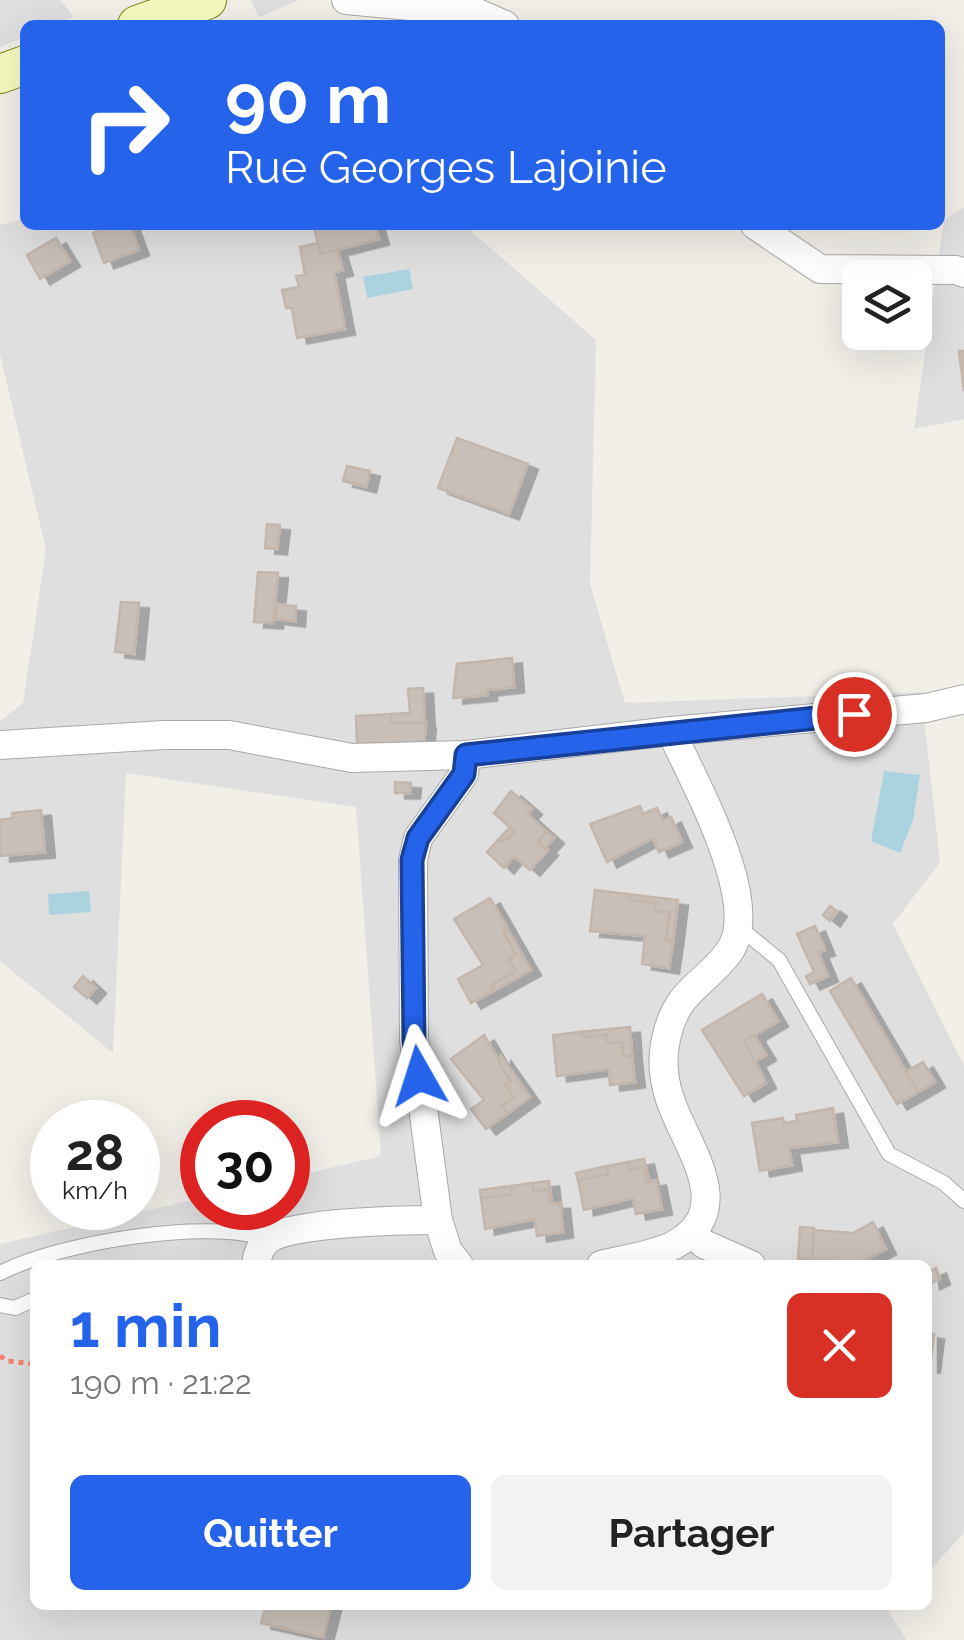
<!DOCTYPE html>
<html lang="fr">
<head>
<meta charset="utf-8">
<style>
	body { margin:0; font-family:Raleway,sans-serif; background:#f2f2f2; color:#222; height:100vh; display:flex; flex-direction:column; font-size:38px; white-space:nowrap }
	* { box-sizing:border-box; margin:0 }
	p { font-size:32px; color:#767676 }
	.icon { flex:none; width:55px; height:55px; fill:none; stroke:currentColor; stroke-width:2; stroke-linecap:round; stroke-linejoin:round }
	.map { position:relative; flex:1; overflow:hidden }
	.drawer { position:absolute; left:30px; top:1260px; width:902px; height:350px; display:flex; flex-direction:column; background:#fff; border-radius:15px; box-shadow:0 10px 40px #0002 }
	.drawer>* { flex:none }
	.top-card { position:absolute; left:20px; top:20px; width:925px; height:210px; border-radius:15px; box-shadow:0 10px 40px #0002; background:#2563eb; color:#fff; overflow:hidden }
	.buttons { position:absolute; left:842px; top:260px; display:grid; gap:20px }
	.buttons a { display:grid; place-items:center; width:90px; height:90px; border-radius:15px; background:#fff; box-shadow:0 10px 40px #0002; font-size:50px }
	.speed { position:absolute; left:30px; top:1100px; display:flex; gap:20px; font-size:50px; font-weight:700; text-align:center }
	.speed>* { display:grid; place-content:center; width:130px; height:130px; border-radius:50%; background:#fff; box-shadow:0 10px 40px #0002; line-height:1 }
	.speed small { font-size:25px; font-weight:400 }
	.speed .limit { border:15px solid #d22; background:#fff; color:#111 }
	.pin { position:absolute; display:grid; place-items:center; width:85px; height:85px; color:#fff; margin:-42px; border:5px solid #fff; border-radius:50%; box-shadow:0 2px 10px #0007 }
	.me { position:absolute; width:110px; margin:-55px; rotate:354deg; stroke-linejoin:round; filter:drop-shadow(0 0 8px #0008) }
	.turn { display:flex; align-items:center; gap:35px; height:210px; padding:0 40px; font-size:45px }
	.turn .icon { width:130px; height:130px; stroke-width:2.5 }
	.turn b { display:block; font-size:70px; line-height:85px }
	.round { display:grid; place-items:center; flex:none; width:105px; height:105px; border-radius:15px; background:#f2f2f2 }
	.summary { display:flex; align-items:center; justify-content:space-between; height:170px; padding:0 40px }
	h1 { font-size:60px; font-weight:700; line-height:75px; color:#2563eb }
	.primary-button { display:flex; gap:20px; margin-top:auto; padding:20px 40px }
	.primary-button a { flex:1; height:115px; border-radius:15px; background:#2563eb; color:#fff; font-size:40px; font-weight:700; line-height:115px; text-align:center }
	.primary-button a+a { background:#f2f2f2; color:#222 }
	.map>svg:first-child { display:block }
	.residential { fill:#e0dfdf }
	.water { fill:#aad3df }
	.building { fill:#c7bfb8; stroke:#c4b6ab; stroke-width:2.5; filter:url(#shadow) }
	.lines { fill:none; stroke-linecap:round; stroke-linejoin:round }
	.lane-casing { stroke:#a9a9a9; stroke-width:16 }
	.street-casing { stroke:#a9a9a9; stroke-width:30 }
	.secondary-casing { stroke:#707d05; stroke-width:40 }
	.path { stroke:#fa8072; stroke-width:5; stroke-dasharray:5 5; stroke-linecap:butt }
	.lane { stroke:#fff; stroke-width:14 }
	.street { stroke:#fff; stroke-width:28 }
	.secondary { stroke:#f7fabf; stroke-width:38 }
	.route-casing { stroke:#184099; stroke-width:25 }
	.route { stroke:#2563eb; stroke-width:18 }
</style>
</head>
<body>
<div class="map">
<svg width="964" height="1640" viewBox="0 0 964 1640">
	<defs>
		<filter id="shadow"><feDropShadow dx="10" dy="5.5" stdDeviation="0" flood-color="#0004"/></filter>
	</defs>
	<rect width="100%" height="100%" fill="#f2efe9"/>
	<g class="residential">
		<path d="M 0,0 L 60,0 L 74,17 L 53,25 L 25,25 L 25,37 L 0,47 Z"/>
		<path d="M 251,0 L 299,0 L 259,17 Z"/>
		<path d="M 964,207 L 964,419 L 914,429 L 944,220 Z"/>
		<path d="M 25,218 L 25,225 L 464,225 L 596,340 L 590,584 L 625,703 L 921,692 L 940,862 L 893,924 L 964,1066 L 964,1533 L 928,1572 L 928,1265 L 35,1265 L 35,1605 L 896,1605 L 889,1613 L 907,1640 L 0,1640 L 0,1244 L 202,1198 L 202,1208 L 288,1208 L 288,1178 L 381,1156 L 356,807 L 126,773 L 113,1053 L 0,961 L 0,721 L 23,703 L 46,550 L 0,354 L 0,225 Z"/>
	</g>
	<g class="water">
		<path d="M 409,269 L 413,289 L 367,298 L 363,277 Z"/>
		<path d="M 884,771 L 920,775 L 913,820 L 900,853 L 871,841 Z"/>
		<path d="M 89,891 L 91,912 L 49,915 L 48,894 Z"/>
	</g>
	<g class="building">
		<path d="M 98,225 L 130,225 L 139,250 L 104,263 L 93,233 L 100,230 Z"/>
		<path d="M 313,225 L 375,225 L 379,239 L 321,254 Z"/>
		<path d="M 56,238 L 70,261 L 40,279 L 27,255 Z"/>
		<path d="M 318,243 L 321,254 L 337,250 L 343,270 L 334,272 L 345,329 L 297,338 L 292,308 L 286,308 L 282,290 L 299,287 L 296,276 L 305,275 L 300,247 Z"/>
		<path d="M 959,351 L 964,351 L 964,391 Z"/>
		<path d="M 457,438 L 528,464 L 509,514 L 438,488 Z"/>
		<path d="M 347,466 L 370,471 L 366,487 L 343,481 Z"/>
		<path d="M 267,524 L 280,525 L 277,549 L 265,548 Z"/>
		<path d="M 258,572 L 278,573 L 273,623 L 254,622 Z"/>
		<path d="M 121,602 L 139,603 L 134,654 L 115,652 Z"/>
		<path d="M 277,604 L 296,606 L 295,621 L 276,619 Z"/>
		<path d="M 512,658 L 514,687 L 487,690 L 487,695 L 453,698 L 457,664 Z"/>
		<path d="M 423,688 L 425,723 L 391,723 L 391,714 L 410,713 L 408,689 Z"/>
		<path d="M 391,714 L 391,723 L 426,723 L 424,743 L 357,744 L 356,716 Z"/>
		<path d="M 395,782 L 411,783 L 410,793 L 395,793 Z"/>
		<path d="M 511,791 L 532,809 L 527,814 L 547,832 L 538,842 L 548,850 L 530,870 L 514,856 L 504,868 L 487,852 L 498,840 L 500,842 L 506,836 L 508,839 L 515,832 L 494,813 Z"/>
		<path d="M 640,806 L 643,814 L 657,808 L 663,821 L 671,817 L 682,842 L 659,852 L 653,838 L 607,862 L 590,824 Z"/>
		<path d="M 41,810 L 45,852 L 0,856 L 0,820 L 13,818 L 12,813 Z"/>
		<path d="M 510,827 L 515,832 L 500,842 L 498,840 Z"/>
		<path d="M 547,832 L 554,838 L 545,848 L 538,842 Z"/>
		<path d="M 595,890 L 627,894 L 632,900 L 656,903 L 655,911 L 670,912 L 666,940 L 673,941 L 669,968 L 642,964 L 645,936 L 590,931 Z"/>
		<path d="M 627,894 L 678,900 L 673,941 L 666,940 L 670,912 L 655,911 L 656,903 L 632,900 Z"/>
		<path d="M 490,898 L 506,926 L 504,933 L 516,955 L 509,959 L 516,971 L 492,985 L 495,990 L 471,1003 L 458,979 L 483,965 L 454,919 Z"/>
		<path d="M 830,906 L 837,911 L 830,921 L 823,915 Z"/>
		<path d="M 506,926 L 531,970 L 495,990 L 492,985 L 516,971 L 509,959 L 516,955 L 504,933 Z"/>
		<path d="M 815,926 L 825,950 L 818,952 L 828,976 L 810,984 L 806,976 L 814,972 L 797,934 Z"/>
		<path d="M 83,976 L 96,988 L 87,998 L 74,987 Z"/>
		<path d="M 851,978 L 918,1092 L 897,1104 L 830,991 Z"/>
		<path d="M 762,994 L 778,1021 L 745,1041 L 766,1083 L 744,1096 L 702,1030 Z"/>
		<path d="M 630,1027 L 632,1056 L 623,1056 L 622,1042 L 607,1043 L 607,1035 L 586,1037 L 579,1032 Z"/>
		<path d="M 579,1032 L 586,1037 L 607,1035 L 607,1043 L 622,1042 L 623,1056 L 632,1056 L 635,1082 L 610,1085 L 609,1069 L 557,1076 L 553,1035 Z"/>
		<path d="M 484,1035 L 511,1081 L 505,1085 L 514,1097 L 502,1106 L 508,1113 L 486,1129 L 471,1109 L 484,1100 L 451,1059 Z"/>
		<path d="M 754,1035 L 766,1055 L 754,1062 L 745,1041 Z"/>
		<path d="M 501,1056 L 530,1097 L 508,1113 L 502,1106 L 514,1097 L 505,1085 L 511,1081 L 499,1064 Z"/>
		<path d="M 923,1062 L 935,1082 L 918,1092 L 906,1072 Z"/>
		<path d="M 833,1108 L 838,1142 L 789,1148 L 792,1165 L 760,1171 L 752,1123 L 783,1118 L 784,1123 L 797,1121 L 796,1115 Z"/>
		<path d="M 644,1159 L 649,1181 L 646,1182 L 644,1167 L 629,1170 L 628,1162 Z"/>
		<path d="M 628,1162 L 629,1170 L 644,1167 L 646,1182 L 656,1180 L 662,1209 L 636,1214 L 633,1198 L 584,1210 L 578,1180 L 608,1174 L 607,1166 Z"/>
		<path d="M 607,1166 L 608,1174 L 578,1180 L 576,1173 Z"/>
		<path d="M 549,1181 L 552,1204 L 550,1204 L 548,1189 L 534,1192 L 532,1183 Z"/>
		<path d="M 532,1183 L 534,1192 L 548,1189 L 550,1204 L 560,1203 L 563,1232 L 537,1236 L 535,1219 L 485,1229 L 481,1198 L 512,1194 L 511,1186 Z"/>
		<path d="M 511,1186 L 512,1194 L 481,1198 L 480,1190 Z"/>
		<path d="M 873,1222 L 886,1249 L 859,1263 L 812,1259 L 814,1230 L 853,1233 Z"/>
		<path d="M 800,1227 L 814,1228 L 812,1259 L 798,1259 Z"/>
		<path d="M 936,1268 L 940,1279 L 930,1284 L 928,1272 Z"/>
		<path d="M 928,1333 L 934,1334 L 930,1367 L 928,1367 Z"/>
		<path d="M 266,1605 L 331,1605 L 323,1637 L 261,1623 Z"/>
	</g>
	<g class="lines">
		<defs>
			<g id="lane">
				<path d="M 740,928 L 779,960 L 889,1154 L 944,1183 L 964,1201"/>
				<path d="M 0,1273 C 59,1243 205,1218 267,1239"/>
				<path d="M 0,1305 L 15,1308 L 35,1299"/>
			</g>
			<g id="street">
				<path d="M 346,0 L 475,12 L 505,25"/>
				<path d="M 755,225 L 820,269 L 956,270 L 964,273"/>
				<path d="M 0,745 L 164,735 L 229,735 L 352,758 L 466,755 L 671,731 L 926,708 L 964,699"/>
				<path d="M 692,1233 L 704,1244 L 751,1265"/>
				<path d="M 256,1265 C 257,1254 261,1244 270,1238 C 298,1222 403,1220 438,1220"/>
				<path d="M 459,1265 L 448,1251 L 438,1220 L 414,1040 L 413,860 L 418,838 L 464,774 L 466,755"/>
				<path d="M 601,1265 C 624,1259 653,1256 674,1245 C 741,1208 683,1144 669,1096 C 664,1080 662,1061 665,1044 C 675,989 702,988 729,952 C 764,904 693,781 671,731"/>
			</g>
			<g id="secondary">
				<path d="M 137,25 L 207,0"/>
				<path d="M 0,74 L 25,65"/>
			</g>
		</defs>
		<use href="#lane" class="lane-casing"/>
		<use href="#street" class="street-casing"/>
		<use href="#secondary" class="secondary-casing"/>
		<path class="path" d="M 0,1356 L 8,1361 L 35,1364"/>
		<use href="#lane" class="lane"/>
		<use href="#street" class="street"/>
		<use href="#secondary" class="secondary"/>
	</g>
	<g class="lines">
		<defs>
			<path id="route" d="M 419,1076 L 414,1040 L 412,860 L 418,838 L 464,774 L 466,755 L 854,714"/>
		</defs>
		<use href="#route" class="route-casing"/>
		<use href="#route" class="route"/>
	</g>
</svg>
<div class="buttons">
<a><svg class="icon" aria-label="layers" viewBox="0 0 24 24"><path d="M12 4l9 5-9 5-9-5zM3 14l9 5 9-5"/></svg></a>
</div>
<div class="speed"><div>28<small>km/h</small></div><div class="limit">30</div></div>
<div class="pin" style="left:854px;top:714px;background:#d93025"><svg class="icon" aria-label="arrive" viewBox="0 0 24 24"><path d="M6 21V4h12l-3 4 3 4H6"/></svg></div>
<svg class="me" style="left:419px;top:1076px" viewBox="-20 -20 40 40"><path d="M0-17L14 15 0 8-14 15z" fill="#2563eb" stroke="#fff" stroke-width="4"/></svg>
<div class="top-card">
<div class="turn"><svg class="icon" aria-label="right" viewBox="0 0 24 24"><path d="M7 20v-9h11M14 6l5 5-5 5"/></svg><div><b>90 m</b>Rue Georges Lajoinie</div></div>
</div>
<section class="drawer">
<div class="summary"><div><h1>1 min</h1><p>190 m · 21:22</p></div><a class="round" style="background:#d93025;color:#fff"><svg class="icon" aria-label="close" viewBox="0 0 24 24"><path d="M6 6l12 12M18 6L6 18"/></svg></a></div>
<div class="primary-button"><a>Quitter</a><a>Partager</a></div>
</section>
</div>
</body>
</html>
